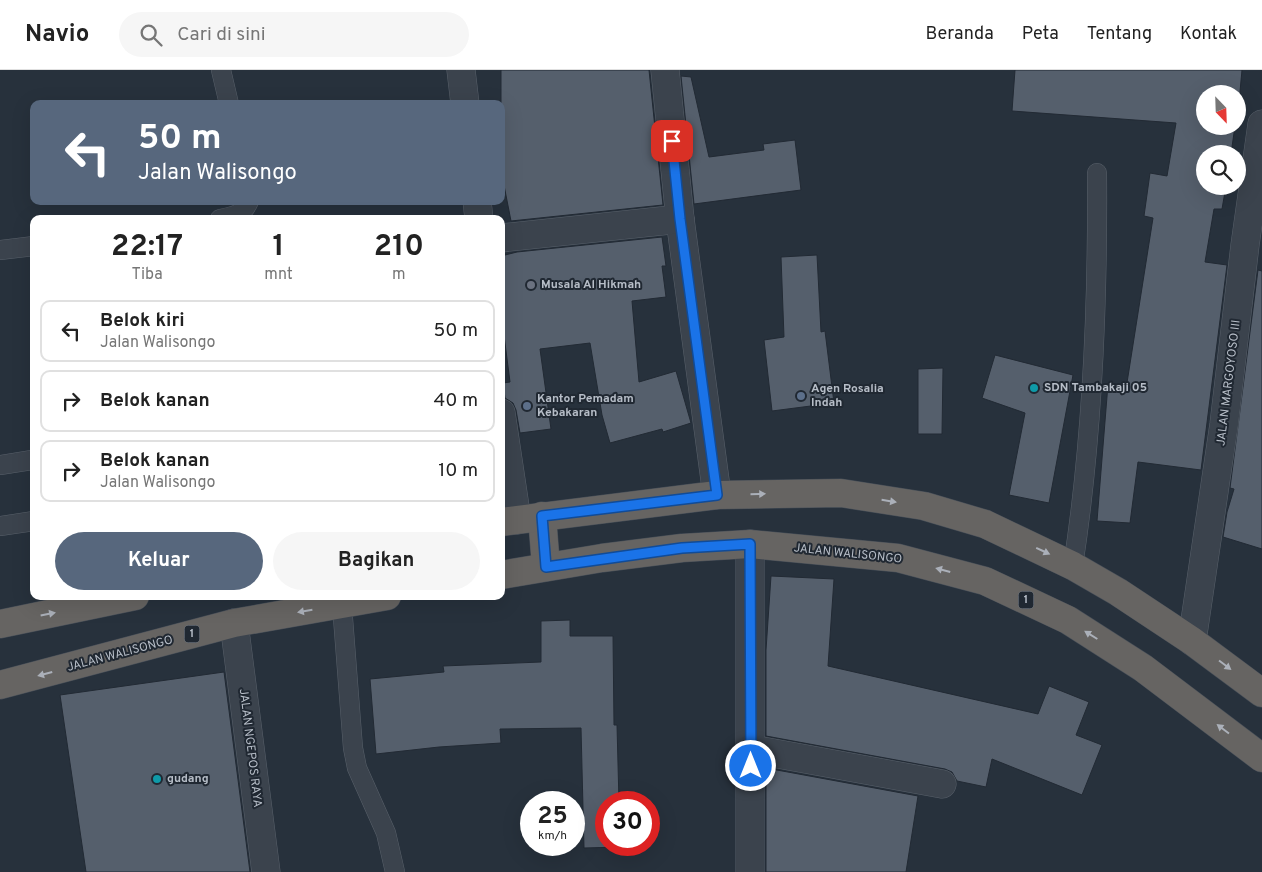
<!DOCTYPE html>
<html lang="id">
<head>
<meta charset="utf-8">
<style>
	body { margin:0; font-family:Overpass,sans-serif; background:#f6f6f6; color:#222; height:100vh; display:flex; flex-direction:column; font-size:19px; white-space:nowrap }
	* { box-sizing:border-box; margin:0 }
	p { font-size:16px; color:#767676 }
	.icon { flex:none; width:28px; height:28px; fill:none; stroke:currentColor; stroke-width:2; stroke-linecap:round; stroke-linejoin:round }
	.map { position:relative; flex:1; overflow:hidden }
	.sheet { position:absolute; left:30px; top:145px; width:475px; height:385px; display:flex; flex-direction:column; background:#fff; border-radius:10px; box-shadow:0 5px 20px #0002 }
	.sheet>* { flex:none }
	.hud { position:absolute; left:30px; top:30px; width:475px; height:105px; border-radius:10px; box-shadow:0 5px 20px #0002; background:#57677d; color:#fff; overflow:hidden }
	.needle { width:32px; rotate:157deg }
	.fabs { position:absolute; left:1196px; top:15px; display:grid; gap:10px }
	.fabs a { display:grid; place-items:center; width:50px; height:50px; border-radius:50%; background:#fff; box-shadow:0 5px 20px #0002; font-size:25px }
	.speed { position:absolute; left:520px; top:721px; display:flex; gap:10px; font-size:25px; font-weight:700; text-align:center }
	.speed>* { display:grid; place-content:center; width:65px; height:65px; border-radius:50%; background:#fff; box-shadow:0 5px 20px #0002; line-height:1 }
	.speed small { font-size:12px; font-weight:400 }
	.speed .limit { border:8px solid #d22; background:#fff; color:#111 }
	.pin { position:absolute; display:grid; place-items:center; width:42px; height:42px; color:#fff; margin:-21px; border-radius:10px; box-shadow:0 2px 8px #0006 }
	.me { position:absolute; width:55px; margin:-28px; rotate:0deg; stroke-linejoin:round; filter:drop-shadow(0 0 4px #0008) }
	.turn { display:flex; align-items:center; gap:18px; height:105px; padding:0 25px; font-size:22px }
	.turn .icon { width:65px; height:65px; stroke-width:2.5 }
	.turn b { display:block; font-size:35px; line-height:42px }
	.eta { display:flex; justify-content:space-evenly; align-items:center; height:85px; text-align:center }
	.eta b { font-size:30px; font-weight:700; line-height:35px }
	.action { display:flex; gap:10px; margin-top:auto; padding:10px 25px }
	.action a { flex:1; height:58px; border-radius:30px; background:#57677d; color:#fff; font-size:20px; font-weight:700; line-height:58px; text-align:center }
	.action a+a { background:#f6f6f6; color:#222 }
	ul { padding:0; list-style:none }
	li { display:flex; align-items:center; gap:15px; height:62px; margin:0 10px 8px; padding:0 15px; border:2px solid #e0e0e0; border-radius:10px }
	li div { flex:1 }
	li b { display:block; font-size:19px }
	li em { font-style:normal }
	header { display:flex; align-items:center; gap:30px; box-sizing:border-box; height:70px; padding:0 25px; background:#fff; border-bottom:1px solid #e0e0e0 }
	header strong { font-size:24px }
	nav { display:flex; gap:28px; margin-inline-start:auto; font-size:18px }
	.search { width:350px; height:45px; background:#f6f6f6; display:flex; align-items:center; gap:12px; box-sizing:border-box; padding:0 18px; border-radius:28px; color:#767676; font-size:19px }
	.map>svg:first-child { display:block }
	.building { fill:#555f6c; stroke:#222a34 }
	.lines { fill:none; stroke-linecap:round; stroke-linejoin:round }
	.service-casing { stroke:#59616b; stroke-width:20 }
	.minor-casing { stroke:#59616b; stroke-width:29 }
	.trunk-casing { stroke:#464e58; stroke-width:29 }
	.service { stroke:#3b434d; stroke-width:19 }
	.minor { stroke:#3b434d; stroke-width:28 }
	.trunk { stroke:#666462; stroke-width:28 }
	.oneway { fill:#abb0b9 }
	.route-casing { stroke:#114b97; stroke-width:12 }
	.route { stroke:#1a73e8; stroke-width:9 }
	.worship-dot { fill:#6b7280; stroke:#202832; stroke-width:2 }
	.culture-dot { fill:#0f9aa8; stroke:#202832; stroke-width:2 }
	.service-dot { fill:#5c6f8a; stroke:#202832; stroke-width:2 }
	.labels { text-anchor:middle; dominant-baseline:central; stroke-width:4; stroke-linejoin:round; paint-order:stroke }
	.shield { fill:#202832; stroke:#8a919b; stroke-width:1 }
	.shield-label { font-size:11px; font-weight:bold; fill:#b7bec8 }
	.poi-label { font-size:12px; font-weight:bold; fill:#b7bec8; stroke:#202832; text-anchor:start }
	.street-label { font-size:12px; fill:#b7bec8; stroke:#202832 }
</style>
</head>
<body>
<header>
<strong>Navio</strong>
<div class="search"><svg class="icon" aria-label="search" viewBox="0 0 24 24"><circle cx="10" cy="10" r="6"/><path d="M15 15l6 6"/></svg>Cari di sini</div>
<nav><a>Beranda</a><a>Peta</a><a>Tentang</a><a>Kontak</a></nav>
</header>
<div class="map">
<svg width="1262" height="802" viewBox="0 0 1262 802">
	<rect width="100%" height="100%" fill="#27313c"/>
	<g class="building">
		<path d="M 501,0 L 649,0 L 663,135 L 511,151 L 501,100 Z"/>
		<path d="M 1015,0 L 1242,0 L 1238,43 L 1238,24 L 1205,24 L 1205,56 L 1235,56 L 1231,84 L 1205,84 L 1205,116 L 1226,116 L 1222,139 L 1214,139 L 1205,192 L 1227,195 L 1201,400 L 1138,392 L 1130,453 L 1097,451 L 1108,314 L 1126,319 L 1153,148 L 1144,146 L 1150,103 L 1167,106 L 1176,53 L 1012,41 Z"/>
		<path d="M 681,6 L 691,7 L 709,87 L 764,80 L 763,74 L 795,70 L 801,120 L 694,134 Z"/>
		<path d="M 662,167 L 666,196 L 662,196 L 666,227 L 632,231 L 639,312 L 676,301 L 691,353 L 663,362 L 662,359 L 610,373 L 602,345 L 590,273 L 540,279 L 551,359 L 520,363 L 516,340 L 513,333 L 505,328 L 503,313 L 510,312 L 501,242 L 501,186 L 517,182 Z"/>
		<path d="M 817,185 L 821,262 L 825,261 L 834,333 L 772,341 L 764,270 L 784,267 L 781,187 Z"/>
		<path d="M 1258,200 L 1262,201 L 1262,479 L 1223,467 L 1227,442 L 1234,419 L 1230,418 Z"/>
		<path d="M 995,285 L 1073,305 L 1049,433 L 1009,425 L 1025,343 L 982,328 Z"/>
		<path d="M 943,298 L 942,364 L 918,364 L 918,299 Z"/>
		<path d="M 771,506 L 834,509 L 828,596 L 1038,644 L 1049,616 L 1089,632 L 1076,665 L 1102,675 L 1082,725 L 992,689 L 986,717 L 957,711 L 952,702 L 945,699 L 766,666 L 766,580 Z"/>
		<path d="M 570,550 L 570,566 L 613,566 L 614,655 L 617,655 L 619,732 L 606,732 L 606,775 L 620,775 L 621,777 L 584,778 L 581,658 L 500,659 L 501,673 L 439,677 L 376,684 L 370,609 L 444,602 L 443,596 L 541,592 L 541,551 Z"/>
		<path d="M 224,602 L 250,802 L 86,802 L 60,625 Z"/>
		<path d="M 766,698 L 918,726 L 906,802 L 766,802 Z"/>
	</g>
	<g class="lines">
		<defs>
			<g id="service">
				<path d="M 221,0 L 229,34"/>
				<path d="M 220,149 C 234,146 243,145 249,131"/>
				<path d="M 0,180 L 34,176"/>
				<path d="M 0,395 L 32,390"/>
				<path d="M 0,456 L 34,451"/>
				<path d="M 1073,496 C 1093,366 1098,235 1097,103"/>
				<path d="M 342,535 L 353,678 L 357,698 L 386,763 L 395,802"/>
			</g>
			<g id="minor">
				<path d="M 461,0 L 465,34"/>
				<path d="M 665,0 L 680,149 L 717,425"/>
				<path d="M 477,131 L 479,149"/>
				<path d="M 501,168 L 680,149"/>
				<path d="M 501,343 L 517,450"/>
				<path d="M 750,474 L 750,802"/>
				<path d="M 234,553 L 266,802"/>
				<path d="M 1192,571 L 1224,354 L 1245,175 L 1262,54"/>
				<path d="M 751,679 L 942,714"/>
			</g>
			<g id="trunk">
				<path d="M 542,446 L 546,497"/>
				<path d="M 501,452 L 717,425 L 841,423 L 924,436 L 985,454 L 1073,496 L 1118,522 L 1192,571 L 1262,623"/>
				<path d="M 501,505 L 602,488 L 682,478 L 750,474 L 898,488 L 985,511 L 1068,550 L 1143,598 L 1262,688"/>
				<path d="M 0,554 L 135,526"/>
				<path d="M 0,615 L 234,553 L 387,526"/>
			</g>
		</defs>
		<use href="#service" class="service-casing"/>
		<use href="#minor" class="minor-casing"/>
		<use href="#trunk" class="trunk-casing"/>
		<use href="#service" class="service"/>
		<use href="#minor" class="minor"/>
		<use href="#trunk" class="trunk"/>
	</g>
	<defs><path id="oneway-solid" d="M-6-.8H1V-3.2L6.5 0L1 3.2V.8H-6Z" transform="scale(1.25)"/></defs>
	<g class="oneway">
		<use href="#oneway-solid" transform="translate(758 424) rotate(-1)"/>
		<use href="#oneway-solid" transform="translate(889 431) rotate(9)"/>
		<use href="#oneway-solid" transform="translate(1043 481) rotate(25)"/>
		<use href="#oneway-solid" transform="translate(943 500) rotate(-165)"/>
		<use href="#oneway-solid" transform="translate(305 541) rotate(170)"/>
		<use href="#oneway-solid" transform="translate(48 544) rotate(-11)"/>
		<use href="#oneway-solid" transform="translate(1091 565) rotate(-148)"/>
		<use href="#oneway-solid" transform="translate(1225 595) rotate(37)"/>
		<use href="#oneway-solid" transform="translate(45 604) rotate(165)"/>
		<use href="#oneway-solid" transform="translate(1223 659) rotate(-143)"/>
	</g>
	<g class="lines">
		<defs>
			<path id="route" d="M 672,71 L 680,149 L 717,425 L 542,446 L 546,497 L 682,478 L 750,474 L 751,696"/>
		</defs>
		<use href="#route" class="route-casing"/>
		<use href="#route" class="route"/>
	</g>
	<circle class="worship-dot" cx="531" cy="215" r="5"/>
	<g class="culture-dot">
		<circle cx="1034" cy="318" r="5"/>
		<circle cx="157" cy="709" r="5"/>
	</g>
	<g class="service-dot">
		<circle cx="801" cy="326" r="5"/>
		<circle cx="527" cy="336" r="5"/>
	</g>
	<g class="labels">
		<g class="shield">
			<rect x="1018.5" y="521.5" width="15" height="17" rx="4"/>
			<rect x="184.5" y="555.5" width="15" height="17" rx="4"/>
		</g>
		<g class="shield-label">
			<text x="1026" y="530">1</text>
			<text x="192" y="564">1</text>
		</g>
		<g class="poi-label">
			<text x="541" y="215">Musala Al Hikmah</text>
			<text x="1044" y="318">SDN Tambakaji 05</text>
			<text x="811" y="319">Agen Rosalia<tspan x="811" dy="14">Indah</tspan></text>
			<text x="537" y="329">Kantor Pemadam<tspan x="537" dy="14">Kebakaran</tspan></text>
			<text x="167" y="709">gudang</text>
		</g>
		<g class="street-label">
			<text transform="translate(1229 313) rotate(-83)">JALAN MARGOYOSO III</text>
			<text transform="translate(848 484) rotate(6)">JALAN WALISONGO</text>
			<text transform="translate(120 584) rotate(-15)">JALAN WALISONGO</text>
			<text transform="translate(250 678) rotate(83)">JALAN NGEPOS RAYA</text>
		</g>
	</g>
</svg>
<div class="fabs">
<a><svg class="needle" viewBox="-14 -14 28 28"><path d="M0-13l5 13h-10z" fill="#e53935"/><path d="M0 13l5-13h-10z" fill="#767676"/></svg></a>
<a><svg class="icon" aria-label="search" viewBox="0 0 24 24"><circle cx="10" cy="10" r="6"/><path d="M15 15l6 6"/></svg></a>
</div>
<div class="speed"><div>25<small>km/h</small></div><div class="limit">30</div></div>
<div class="pin" style="left:672px;top:71px;background:#d93025"><svg class="icon" aria-label="arrive" viewBox="0 0 24 24"><path d="M6 21V4h12l-3 4 3 4H6"/></svg></div>
<svg class="me" style="left:751px;top:696px" viewBox="-20 -20 40 40"><circle r="17" fill="#1a73e8" stroke="#fff" stroke-width="3"/><path d="M0-11L8 9 0 5-8 9z" fill="#fff"/></svg>
<div class="hud">
<div class="turn"><svg class="icon" aria-label="left" viewBox="0 0 24 24"><path d="M17 20v-9H6M10 6l-5 5 5 5"/></svg><div><b>50 m</b>Jalan Walisongo</div></div>
</div>
<section class="sheet">
<div class="eta">
<div><b>22:17</b><p>Tiba</p></div>
<div><b>1</b><p>mnt</p></div>
<div><b>210</b><p>m</p></div>
</div>
<ul>
<li><svg class="icon" aria-label="left" viewBox="0 0 24 24"><path d="M17 20v-9H6M10 6l-5 5 5 5"/></svg><div><b>Belok kiri</b><p>Jalan Walisongo</p></div><em>50 m</em></li>
<li><svg class="icon" aria-label="right" viewBox="0 0 24 24"><path d="M7 20v-9h11M14 6l5 5-5 5"/></svg><div><b>Belok kanan</b></div><em>40 m</em></li>
<li><svg class="icon" aria-label="right" viewBox="0 0 24 24"><path d="M7 20v-9h11M14 6l5 5-5 5"/></svg><div><b>Belok kanan</b><p>Jalan Walisongo</p></div><em>10 m</em></li>
</ul>
<div class="action"><a>Keluar</a><a>Bagikan</a></div>
</section>
</div>
</body>
</html>
